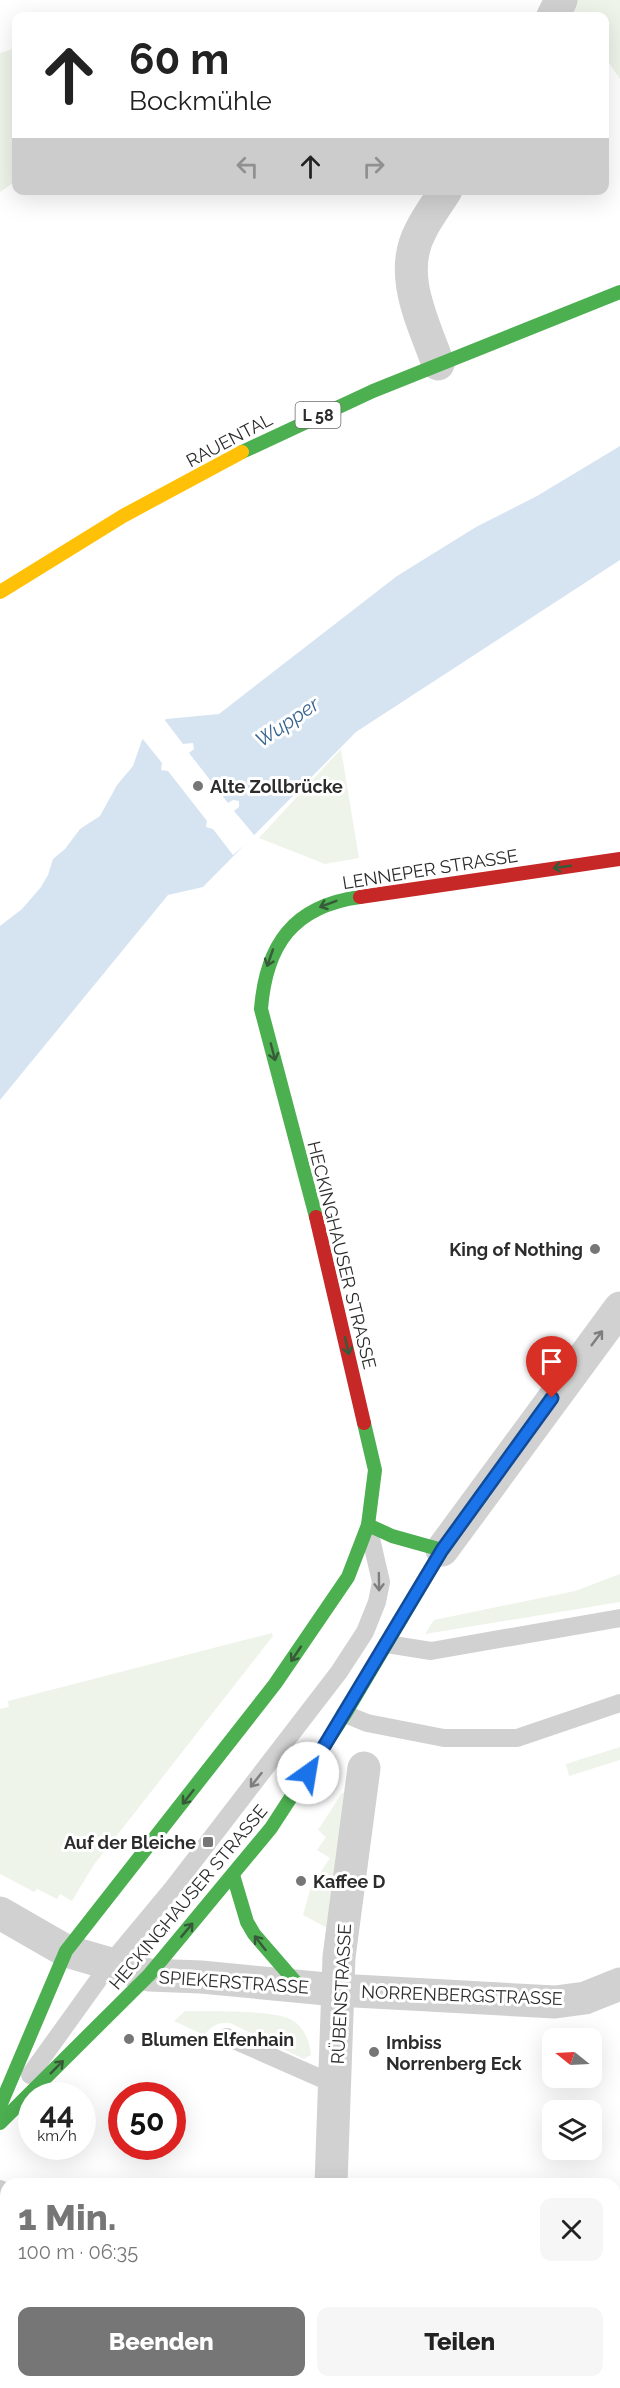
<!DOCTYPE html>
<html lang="de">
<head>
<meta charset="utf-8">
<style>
	body { margin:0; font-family:Raleway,sans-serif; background:#f6f6f6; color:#222; height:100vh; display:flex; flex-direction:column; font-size:22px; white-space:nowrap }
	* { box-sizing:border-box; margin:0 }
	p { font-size:20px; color:#767676 }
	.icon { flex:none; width:33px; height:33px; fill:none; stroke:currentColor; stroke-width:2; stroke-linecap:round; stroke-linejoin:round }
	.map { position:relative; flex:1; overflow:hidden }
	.sheet { position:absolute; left:0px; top:2178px; width:621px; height:210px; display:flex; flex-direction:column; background:#fff; border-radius:18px 18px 0 0; box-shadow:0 6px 24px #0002 }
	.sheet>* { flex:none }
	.hud { position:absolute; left:12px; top:12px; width:597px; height:183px; border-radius:12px; box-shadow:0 6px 24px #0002; background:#fff; color:#222; overflow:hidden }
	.needle { width:39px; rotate:288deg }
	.controls { position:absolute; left:542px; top:2028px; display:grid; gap:12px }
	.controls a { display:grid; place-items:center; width:60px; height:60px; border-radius:12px; background:#fff; box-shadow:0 6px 24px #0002; font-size:30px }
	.speed { position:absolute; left:18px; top:2082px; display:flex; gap:12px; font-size:30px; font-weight:700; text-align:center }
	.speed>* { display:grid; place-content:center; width:78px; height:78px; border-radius:50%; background:#fff; box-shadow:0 6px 24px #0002; line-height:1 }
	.speed small { font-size:15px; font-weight:400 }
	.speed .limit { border:9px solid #d22; background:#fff; color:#111 }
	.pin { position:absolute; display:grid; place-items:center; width:51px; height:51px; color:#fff; margin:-62px -26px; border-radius:50% 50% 50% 0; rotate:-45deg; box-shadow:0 0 6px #0007 }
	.pin .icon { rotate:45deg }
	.me { position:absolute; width:66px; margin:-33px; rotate:32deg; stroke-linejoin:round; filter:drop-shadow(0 0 4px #0008) }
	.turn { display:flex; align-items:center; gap:21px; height:126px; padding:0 18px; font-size:27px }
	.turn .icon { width:78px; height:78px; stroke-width:2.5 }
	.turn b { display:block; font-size:42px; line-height:51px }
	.lanes { display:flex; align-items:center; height:57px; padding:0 18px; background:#0003; justify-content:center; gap:30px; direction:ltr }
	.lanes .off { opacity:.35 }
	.round { display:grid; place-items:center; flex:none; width:63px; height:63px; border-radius:12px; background:#f6f6f6 }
	.summary { display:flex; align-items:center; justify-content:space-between; height:102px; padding:0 18px }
	h1 { font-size:36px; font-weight:800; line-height:45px; color:#767676 }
	.cta { display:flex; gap:12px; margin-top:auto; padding:12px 18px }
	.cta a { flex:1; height:69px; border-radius:12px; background:#767676; color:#fff; font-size:24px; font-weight:800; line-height:69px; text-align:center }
	.cta a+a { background:#f6f6f6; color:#222 }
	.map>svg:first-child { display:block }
	.green { fill:#eef4ea }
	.water { fill:#d6e4f2 }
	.pier { fill:#fff }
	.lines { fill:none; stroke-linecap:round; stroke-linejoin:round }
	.lane { stroke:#d1d1d1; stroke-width:18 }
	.street { stroke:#d1d1d1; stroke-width:33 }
	.fast { stroke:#4caf50; stroke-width:14 }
	.slow { stroke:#ffc107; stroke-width:14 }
	.jam { stroke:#c62828; stroke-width:14 }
	.oneway { stroke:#375a39 }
	.oneway2 { stroke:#7e7e7e }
	.route-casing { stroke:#114b97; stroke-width:15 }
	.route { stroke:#1a73e8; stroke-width:10 }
	.poi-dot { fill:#767676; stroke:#fff; stroke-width:2 }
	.labels { text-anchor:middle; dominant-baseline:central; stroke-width:6; stroke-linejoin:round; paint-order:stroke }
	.shield { fill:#fff; stroke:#6b6b6b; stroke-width:1.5 }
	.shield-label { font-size:16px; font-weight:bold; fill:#2c2c2c }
	.street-label { font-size:18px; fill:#2c2c2c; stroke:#fff }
	.poi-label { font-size:18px; font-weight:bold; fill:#2c2c2c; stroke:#fff; text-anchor:start }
	.water-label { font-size:20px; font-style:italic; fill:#386490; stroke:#fff }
</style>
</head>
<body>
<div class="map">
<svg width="620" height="2388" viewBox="0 0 620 2388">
	<rect width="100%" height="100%" fill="#fff"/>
	<g class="green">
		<path d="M 575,0 L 620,0 L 620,79 L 605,57 L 604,16 L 570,16 Z"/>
		<path d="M 16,48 L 16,181 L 0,192 L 0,53 Z"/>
		<path d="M 341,749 L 359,858 L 325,864 L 259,838 Z"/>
		<path d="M 620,1574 L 620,1602 L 425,1634 L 434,1620 L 575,1591 Z"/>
		<path d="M 272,1633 L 273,1636 L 93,1866 L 72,1901 L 60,1894 L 57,1899 L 37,1889 L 34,1892 L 0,1874 L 0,1709 L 9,1707 L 8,1701 Z"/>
		<path d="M 620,1747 L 620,1760 L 569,1776 L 566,1764 Z"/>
		<path d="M 348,1792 L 329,1929 L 303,1915 L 311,1887 L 330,1858 L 317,1850 L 326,1837 L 318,1830 L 342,1793 Z"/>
		<path d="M 185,2011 C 210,2012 272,2009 292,2020 C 304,2027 310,2041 311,2055 L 304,2059 L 230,2023 C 218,2022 212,2026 204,2035 L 174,2021 Z"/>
	</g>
	<path class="water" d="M 620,446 L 620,560 L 356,732 L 203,887 L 168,895 L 0,1100 L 0,926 L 22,909 L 41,887 L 48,875 L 53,859 L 65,849 L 80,829 L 100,816 L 117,785 L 133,766 L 142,740 L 166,719 L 219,714 L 397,576 L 476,527 L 537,496 Z"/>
	<path class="pier" d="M 164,719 L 183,744 L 193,743 L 194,749 L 189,753 L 228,803 L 233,800 L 239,801 L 239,807 L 234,811 L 255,836 L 233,855 L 213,829 L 206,827 L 207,821 L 168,771 L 161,770 L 162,763 L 142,738 Z"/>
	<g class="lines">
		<g class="lane">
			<path d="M 387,1644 L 431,1651 L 620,1618"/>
			<path d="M 345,1714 L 367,1723 L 444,1738 L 517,1738 L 620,1703"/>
			<path d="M 227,2037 L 336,2085"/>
			<path d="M 30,2075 L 109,1965 L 173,1888 L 339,1672 L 365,1632 L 377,1602 L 381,1582 L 369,1530"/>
			<path d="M 0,2189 L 6,2192"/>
		</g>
		<g class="street">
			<path d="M 553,16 L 561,0"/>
			<path d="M 438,364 C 423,321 397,274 421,230 C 428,216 438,203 446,190"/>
			<path d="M 442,1550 L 620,1308"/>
			<path d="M 0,1913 L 66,1951 L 149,1975 L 201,1977 L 337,1990 L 555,2002 L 585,1998 L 620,1984"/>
			<path d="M 331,2184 L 339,1957 L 364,1768"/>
			<path d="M 595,2382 L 601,2388"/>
			<path d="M 259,2388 L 262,2382"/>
		</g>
		<g class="fast">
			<path d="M 242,452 L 373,391 L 620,292"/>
			<path d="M 316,1217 L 261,1009 C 266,945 293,906 360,897"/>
			<path d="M 233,1875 L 247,1922 L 254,1934 L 299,1986"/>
			<path d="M 0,2106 L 66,1951 L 275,1684 L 348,1577 L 368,1525 L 375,1470 L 364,1423"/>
			<path d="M 0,2123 L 149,1975 L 271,1828 L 345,1714 L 442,1550 L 392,1536 L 368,1525"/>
		</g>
		<path class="slow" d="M 0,592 L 123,516 L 242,452"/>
		<g class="jam">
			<path d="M 360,897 L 620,859"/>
			<path d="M 316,1217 L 364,1423"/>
		</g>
	</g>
	<defs><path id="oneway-shaft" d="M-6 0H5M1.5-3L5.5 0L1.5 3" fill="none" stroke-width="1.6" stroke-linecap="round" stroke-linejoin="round" transform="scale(1.5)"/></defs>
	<g class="oneway">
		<use href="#oneway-shaft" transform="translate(562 867) rotate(172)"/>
		<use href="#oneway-shaft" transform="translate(328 904) rotate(159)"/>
		<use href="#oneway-shaft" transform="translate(270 958) rotate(109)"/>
		<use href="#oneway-shaft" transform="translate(273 1052) rotate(75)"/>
		<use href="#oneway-shaft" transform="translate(347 1346) rotate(77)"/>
		<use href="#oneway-shaft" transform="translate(296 1654) rotate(124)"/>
		<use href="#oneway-shaft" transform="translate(188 1797) rotate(128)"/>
		<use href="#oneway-shaft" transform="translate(187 1930) rotate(-50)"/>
		<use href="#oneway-shaft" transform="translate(260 1943) rotate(-128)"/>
		<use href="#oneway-shaft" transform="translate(57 2067) rotate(-45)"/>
	</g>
	<g class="oneway2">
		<use href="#oneway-shaft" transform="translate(597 1338) rotate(-53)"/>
		<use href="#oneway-shaft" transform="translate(379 1582) rotate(89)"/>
		<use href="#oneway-shaft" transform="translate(256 1780) rotate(128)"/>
	</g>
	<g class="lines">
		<defs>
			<path id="route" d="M 308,1773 L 442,1550 L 552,1398"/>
		</defs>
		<use href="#route" class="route-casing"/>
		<use href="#route" class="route"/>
	</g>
	<g class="poi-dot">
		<circle cx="198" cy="786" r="6"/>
		<circle cx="595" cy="1249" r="6"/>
		<rect x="202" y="1836" width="12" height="12" rx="3"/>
		<circle cx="301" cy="1881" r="6"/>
		<circle cx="129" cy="2039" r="6"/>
		<circle cx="374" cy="2052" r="6"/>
	</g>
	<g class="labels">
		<rect class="shield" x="295.5" y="402" width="45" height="26" rx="4.5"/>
		<g class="shield-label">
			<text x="318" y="415">L 58</text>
		</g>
		<g class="street-label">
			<text transform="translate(229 440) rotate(-28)">RAUENTAL</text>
			<text transform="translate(430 869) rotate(-9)">LENNEPER STRASSE</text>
			<text transform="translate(342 1255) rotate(76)">HECKINGHAUSER STRASSE</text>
			<text transform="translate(188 1897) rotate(-50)">HECKINGHAUSER STRASSE</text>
			<text transform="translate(234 1982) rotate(4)">SPIEKERSTRASSE</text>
			<text transform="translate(341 1994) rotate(-87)">RÜBENSTRASSE</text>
			<text transform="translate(462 1995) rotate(2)">NORRENBERGSTRASSE</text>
		</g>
		<g class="poi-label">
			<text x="210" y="786">Alte Zollbrücke</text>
			<text x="583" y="1249" text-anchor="end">King of Nothing</text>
			<text x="196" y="1842" text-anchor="end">Auf der Bleiche</text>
			<text x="313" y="1881">Kaffee D</text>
			<text x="141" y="2039">Blumen Elfenhain</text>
			<text x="386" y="2042">Imbiss<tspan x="386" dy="21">Norrenberg Eck</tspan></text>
		</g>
		<g class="water-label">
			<text transform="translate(287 722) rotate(-34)">Wupper</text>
		</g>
	</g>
</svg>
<div class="controls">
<a><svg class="needle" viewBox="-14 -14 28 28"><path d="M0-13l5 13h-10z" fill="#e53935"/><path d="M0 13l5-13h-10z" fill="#767676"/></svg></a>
<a><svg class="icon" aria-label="layers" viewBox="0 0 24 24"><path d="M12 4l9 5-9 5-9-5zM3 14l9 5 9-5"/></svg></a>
</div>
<div class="speed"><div>44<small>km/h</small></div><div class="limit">50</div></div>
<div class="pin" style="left:552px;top:1398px;background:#d93025"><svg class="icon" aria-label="arrive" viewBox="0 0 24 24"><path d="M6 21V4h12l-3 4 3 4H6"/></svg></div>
<svg class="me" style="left:308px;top:1773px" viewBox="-20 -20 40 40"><circle r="19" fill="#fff"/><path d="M0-13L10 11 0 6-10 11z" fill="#1a73e8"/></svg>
<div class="hud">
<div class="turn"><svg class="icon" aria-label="ahead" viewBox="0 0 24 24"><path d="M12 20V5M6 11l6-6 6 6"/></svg><div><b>60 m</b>Bockmühle</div></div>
<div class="lanes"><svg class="icon off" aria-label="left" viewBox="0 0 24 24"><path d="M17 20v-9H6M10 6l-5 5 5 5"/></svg><svg class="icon" aria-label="ahead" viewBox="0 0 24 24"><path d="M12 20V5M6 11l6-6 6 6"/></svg><svg class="icon off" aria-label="right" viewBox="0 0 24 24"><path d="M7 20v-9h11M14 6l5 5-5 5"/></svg></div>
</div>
<section class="sheet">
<div class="summary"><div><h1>1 Min.</h1><p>100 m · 06:35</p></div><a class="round"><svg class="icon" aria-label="close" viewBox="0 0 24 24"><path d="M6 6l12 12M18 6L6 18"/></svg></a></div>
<div class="cta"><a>Beenden</a><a>Teilen</a></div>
</section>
</div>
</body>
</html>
